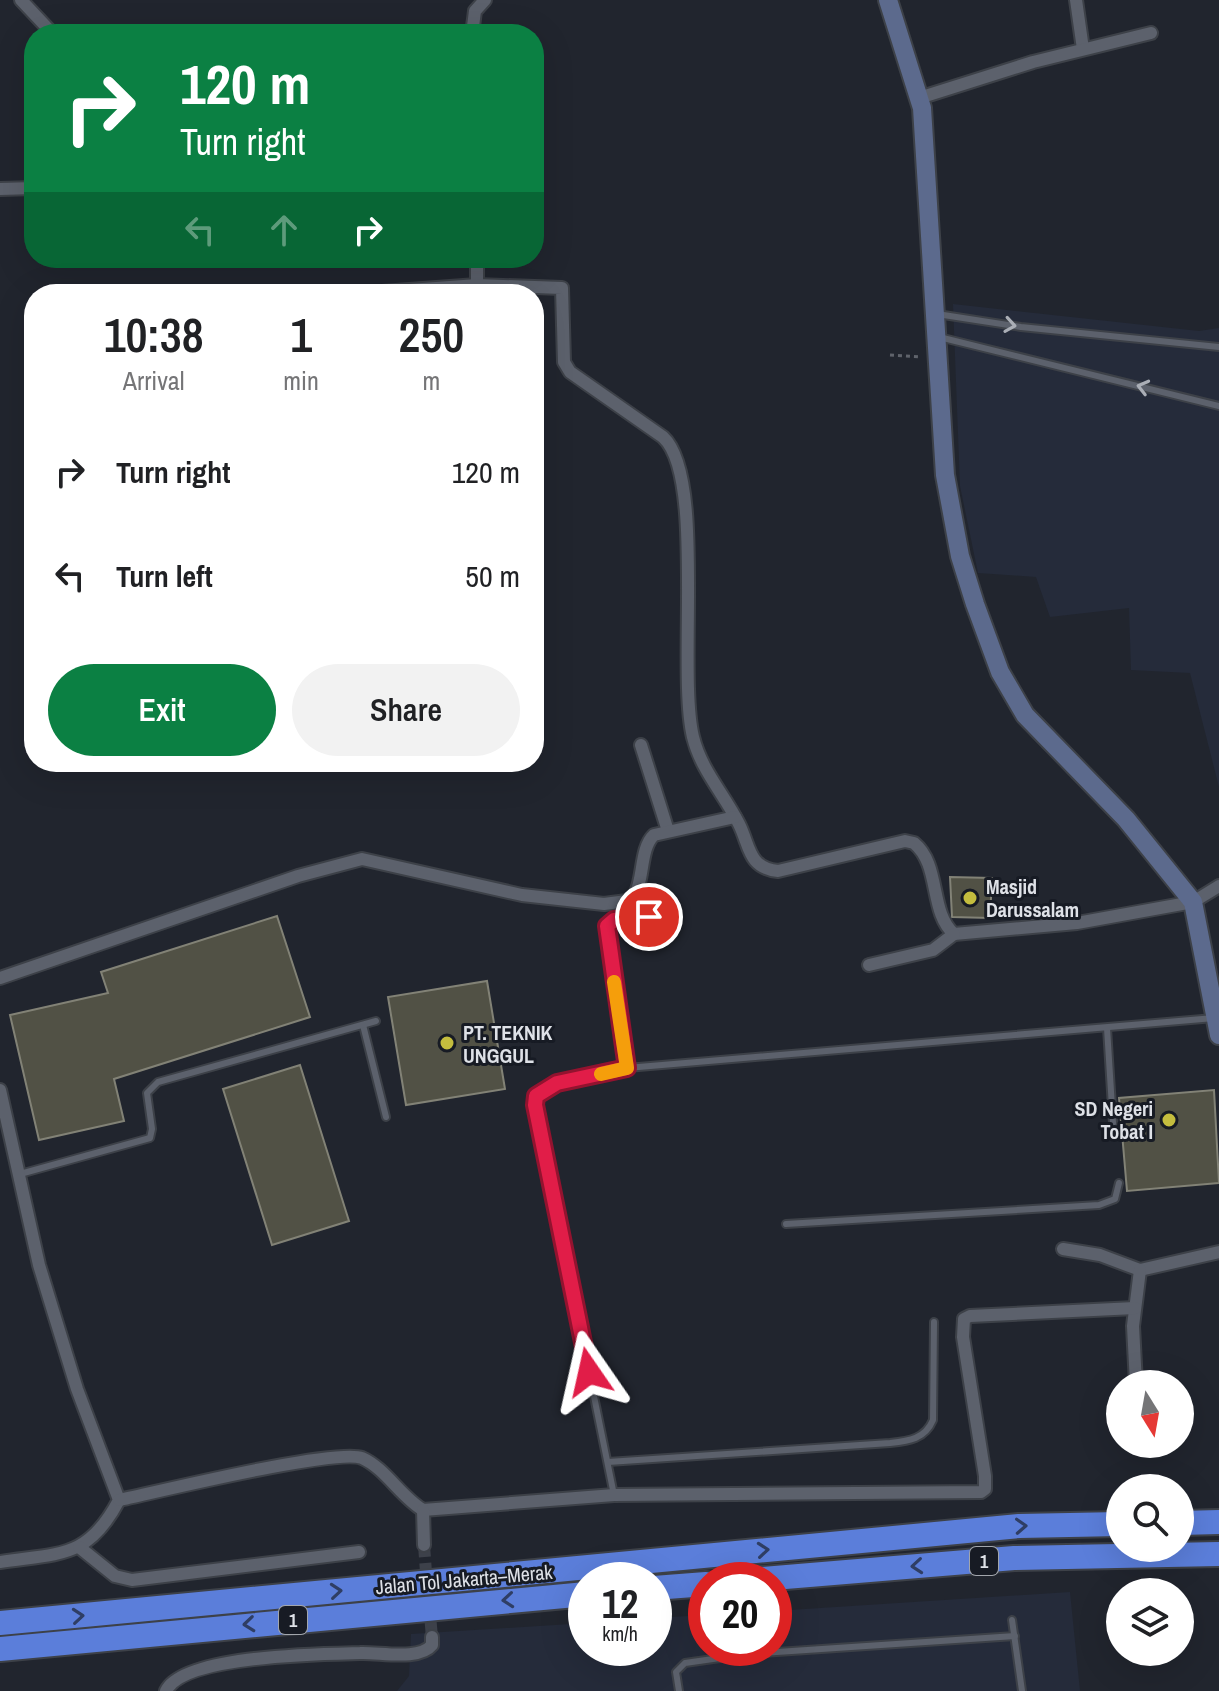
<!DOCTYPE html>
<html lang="en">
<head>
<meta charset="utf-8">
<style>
	body { margin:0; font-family:"Archivo Narrow",sans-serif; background:#f2f2f2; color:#202124; height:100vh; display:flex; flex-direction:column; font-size:30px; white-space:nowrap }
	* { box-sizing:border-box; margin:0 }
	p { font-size:26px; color:#757577 }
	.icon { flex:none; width:44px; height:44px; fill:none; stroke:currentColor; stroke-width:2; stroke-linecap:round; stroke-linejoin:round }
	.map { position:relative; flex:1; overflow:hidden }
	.drawer { position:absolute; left:24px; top:284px; width:520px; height:488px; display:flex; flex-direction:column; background:#fff; border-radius:32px; box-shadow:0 8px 32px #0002 }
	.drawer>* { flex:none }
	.guide { position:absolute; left:24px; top:24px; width:520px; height:244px; border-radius:32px; box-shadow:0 8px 32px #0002; background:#0b8043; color:#fff; overflow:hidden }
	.needle { width:52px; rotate:169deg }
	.tools { position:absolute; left:1106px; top:1370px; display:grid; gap:16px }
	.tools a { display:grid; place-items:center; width:88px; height:88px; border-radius:50%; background:#fff; box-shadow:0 8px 32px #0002; font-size:40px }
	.speed { position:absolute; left:568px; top:1562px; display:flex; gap:16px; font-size:40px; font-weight:700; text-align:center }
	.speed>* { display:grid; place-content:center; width:104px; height:104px; border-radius:50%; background:#fff; box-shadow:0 8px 32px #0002; line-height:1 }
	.speed small { font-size:20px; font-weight:400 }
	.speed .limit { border:12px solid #d22; background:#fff; color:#111 }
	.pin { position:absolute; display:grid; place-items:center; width:68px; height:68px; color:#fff; margin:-34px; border:4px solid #fff; border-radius:50%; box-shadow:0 2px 8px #0007 }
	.me { position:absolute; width:88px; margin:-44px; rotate:349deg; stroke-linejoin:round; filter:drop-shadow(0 0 6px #0008) }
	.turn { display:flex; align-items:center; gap:28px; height:168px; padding:0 24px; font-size:36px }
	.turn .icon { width:104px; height:104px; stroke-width:2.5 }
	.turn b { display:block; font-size:56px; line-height:68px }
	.lanes { display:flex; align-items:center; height:76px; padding:0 24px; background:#0003; justify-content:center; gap:40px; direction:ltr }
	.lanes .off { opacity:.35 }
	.eta { display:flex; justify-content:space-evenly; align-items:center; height:136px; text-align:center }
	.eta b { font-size:48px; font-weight:600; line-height:56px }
	.action { display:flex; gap:16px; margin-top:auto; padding:16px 24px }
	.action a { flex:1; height:92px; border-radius:48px; background:#0b8043; color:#fff; font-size:32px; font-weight:600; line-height:92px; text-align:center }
	.action a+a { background:#f2f2f2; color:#202124 }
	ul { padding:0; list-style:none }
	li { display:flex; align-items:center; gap:24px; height:104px; padding:0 24px }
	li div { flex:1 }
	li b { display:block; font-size:30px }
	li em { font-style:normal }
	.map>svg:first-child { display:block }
	.built { fill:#252b3a }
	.building { fill:#515145; stroke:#828276; stroke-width:2 }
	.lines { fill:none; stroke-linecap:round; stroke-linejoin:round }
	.minor-tunnel { stroke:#3d414a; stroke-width:12; stroke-dasharray:12 6; stroke-linecap:butt }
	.service-casing { stroke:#3d4148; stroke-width:10 }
	.minor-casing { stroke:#3d4148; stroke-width:16 }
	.secondary-casing { stroke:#3d4148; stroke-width:22 }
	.motorway-casing { stroke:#3d4148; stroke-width:28 }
	.path { stroke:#5f636b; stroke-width:3; stroke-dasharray:4 4; stroke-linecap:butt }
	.service { stroke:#5c616c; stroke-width:6 }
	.minor { stroke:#5c616c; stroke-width:12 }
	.secondary { stroke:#5c6a8d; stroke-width:18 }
	.motorway { stroke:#5b7eda; stroke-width:24 }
	.oneway { stroke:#aaaeb6 }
	.oneway2 { stroke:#2f3e64 }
	.route-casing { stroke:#92132f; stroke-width:20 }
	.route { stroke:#e11d48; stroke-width:14 }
	.slow { stroke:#f59e0b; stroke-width:14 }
	.poi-dot { fill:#c4bd3e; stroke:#171b24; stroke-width:3 }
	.labels { text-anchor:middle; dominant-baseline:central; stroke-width:6; stroke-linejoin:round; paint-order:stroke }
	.shield { fill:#171b24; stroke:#a2a6ac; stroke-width:2 }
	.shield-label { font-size:18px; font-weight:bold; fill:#dee1e7 }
	.poi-label { font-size:20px; font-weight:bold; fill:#dee1e7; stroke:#171b24; text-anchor:start }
	.street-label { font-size:20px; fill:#dee1e7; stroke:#171b24 }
</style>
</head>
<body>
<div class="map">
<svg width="1219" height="1691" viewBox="0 0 1219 1691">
	<rect width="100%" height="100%" fill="#21252e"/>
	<g class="built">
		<path d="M 953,304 L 1199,331 L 1219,328 L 1219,787 L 1190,673 L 1131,670 L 1129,608 L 1050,617 L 1036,577 L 978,573 L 960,486 Z"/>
		<path d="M 1070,1592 L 1080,1691 L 397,1691 L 409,1676 L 411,1634 L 586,1623 L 586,1648 L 654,1648 L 654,1618 L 706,1615 L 706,1648 L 774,1648 L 774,1611 Z"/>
	</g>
	<g class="building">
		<path d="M 950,877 L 992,878 L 990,918 L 952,917 Z"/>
		<path d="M 277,916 L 310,1017 L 114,1079 L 124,1121 L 39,1140 L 10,1015 L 108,993 L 101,972 Z"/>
		<path d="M 487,981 L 505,1089 L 406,1105 L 388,997 Z"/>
		<path d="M 300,1065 L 349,1221 L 272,1245 L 223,1089 Z"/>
		<path d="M 1214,1090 L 1219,1183 L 1127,1191 L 1119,1098 Z"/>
	</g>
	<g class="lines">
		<g class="minor-tunnel">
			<path d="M 424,1545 L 427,1586"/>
			<path d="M 429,1604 L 432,1637"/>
		</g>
		<defs>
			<g id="service">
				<path d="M 937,314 L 1021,327 L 1219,347"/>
				<path d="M 939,337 L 1219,406"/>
				<path d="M 363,1025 L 386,1117"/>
				<path d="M 1107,1028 L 1113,1123"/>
				<path d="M 627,1068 L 607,926 L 614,920 L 649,917"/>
				<path d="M 20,1174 L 150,1138 L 152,1129 L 147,1093 L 158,1082 L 376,1021"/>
				<path d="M 786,1224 L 1099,1205 L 1115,1199 L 1119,1183"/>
				<path d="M 608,1462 L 890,1443 C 909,1441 925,1439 933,1420 L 934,1322"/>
				<path d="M 614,1495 L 535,1105 L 536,1096 L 544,1089 L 627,1068 L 1214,1018"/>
				<path d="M 1012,1620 L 1022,1691"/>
				<path d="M 679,1691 L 676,1672 L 685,1663 L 748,1654 L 1015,1636"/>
			</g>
			<g id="minor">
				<path d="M 21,0 L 53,34"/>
				<path d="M 1076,0 L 1083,49"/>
				<path d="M 472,34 L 475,11 L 485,0"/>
				<path d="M 919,98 L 1033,62 L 1151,33"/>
				<path d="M 0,189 L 34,188"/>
				<path d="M 477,258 L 477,285"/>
				<path d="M 355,294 L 477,285 L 562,288 L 564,362 L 570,372 L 663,437 C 706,476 677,671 693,737 C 701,770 724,794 739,824 C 750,846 748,868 778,871 L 905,841 L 914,843 C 941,865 929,912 954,934 L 1077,923 L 1193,902 L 1219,886"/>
				<path d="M 641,745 L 668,831"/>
				<path d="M 869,965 L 933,950 L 954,934"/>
				<path d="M 0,978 L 298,876 L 362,859 L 522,895 L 604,904 L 627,901 L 635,895 C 644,878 640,848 654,835 L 735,817"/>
				<path d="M 0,1090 L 39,1265 L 77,1389 L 119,1500 C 88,1559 60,1553 0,1562"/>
				<path d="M 1063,1249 L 1100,1255 L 1140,1270 L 1219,1252"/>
				<path d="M 1136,1384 L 1133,1326 L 1140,1270"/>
				<path d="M 119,1500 C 157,1492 336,1448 362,1458 C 385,1468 401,1497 423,1510 L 614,1495 L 981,1492 L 985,1489 L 985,1476 L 963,1337 L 964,1319 L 970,1316 L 1135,1308"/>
				<path d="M 423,1510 L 424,1545"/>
				<path d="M 79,1547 L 115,1576 L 132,1580 L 359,1552"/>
				<path d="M 166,1691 C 183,1655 321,1654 360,1653 C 380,1652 419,1661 432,1645 L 432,1637"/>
			</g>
			<path id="secondary" d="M 888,0 L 922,108 L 945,475 L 960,556 L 975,604 L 1000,672 L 1025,715 L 1126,819 L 1193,902 L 1219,1035"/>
			<g id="motorway">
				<path d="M 1180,1523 L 1219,1522"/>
				<path d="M 750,1580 L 1014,1558 L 1219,1554"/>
				<path d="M 654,1588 L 706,1584"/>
				<path d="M 0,1623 L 1019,1526 L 1120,1524"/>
				<path d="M 0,1649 L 586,1594"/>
			</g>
		</defs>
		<use href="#service" class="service-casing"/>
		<use href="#minor" class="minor-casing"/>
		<use href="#secondary" class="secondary-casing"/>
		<use href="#motorway" class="motorway-casing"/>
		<path class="path" d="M 890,355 L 921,357"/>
		<use href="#service" class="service"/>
		<use href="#minor" class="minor"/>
		<use href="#secondary" class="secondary"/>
		<use href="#motorway" class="motorway"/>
	</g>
	<defs><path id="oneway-chevron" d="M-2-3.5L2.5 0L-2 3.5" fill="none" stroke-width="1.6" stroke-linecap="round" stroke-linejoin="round" transform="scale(2)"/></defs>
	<g class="oneway">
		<use href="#oneway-chevron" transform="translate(1010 325) rotate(9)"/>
		<use href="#oneway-chevron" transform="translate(1143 387) rotate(-166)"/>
	</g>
	<g class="oneway2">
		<use href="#oneway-chevron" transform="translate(1021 1526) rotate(-3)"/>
		<use href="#oneway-chevron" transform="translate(763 1550) rotate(-5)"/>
		<use href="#oneway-chevron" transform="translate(917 1566) rotate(175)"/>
		<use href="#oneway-chevron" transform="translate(336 1591) rotate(-5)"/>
		<use href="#oneway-chevron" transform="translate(508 1600) rotate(175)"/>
		<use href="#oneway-chevron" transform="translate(78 1616) rotate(-5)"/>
		<use href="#oneway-chevron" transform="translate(249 1624) rotate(174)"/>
	</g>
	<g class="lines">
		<defs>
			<path id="route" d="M 589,1372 L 535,1105 L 536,1096 L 557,1083 L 627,1068 L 607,926 L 614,920 L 649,917"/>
		</defs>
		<use href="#route" class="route-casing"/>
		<use href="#route" class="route"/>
		<path class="slow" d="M 601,1074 L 627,1068 L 614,982"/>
	</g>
	<g class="poi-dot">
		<circle cx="970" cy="898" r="8"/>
		<circle cx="447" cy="1043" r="8"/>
		<circle cx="1169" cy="1120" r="8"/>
	</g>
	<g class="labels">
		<g class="shield">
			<rect x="970" y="1547" width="28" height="28" rx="6"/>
			<rect x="279" y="1606" width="28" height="28" rx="6"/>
		</g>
		<g class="shield-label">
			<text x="984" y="1561">1</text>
			<text x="293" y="1620">1</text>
		</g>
		<g class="poi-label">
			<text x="986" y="886">Masjid<tspan x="986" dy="23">Darussalam</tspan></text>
			<text x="463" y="1032">PT. TEKNIK<tspan x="463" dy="23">UNGGUL</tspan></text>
			<text x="1153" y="1108" text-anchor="end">SD Negeri<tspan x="1153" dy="23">Tobat I</tspan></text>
		</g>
		<g class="street-label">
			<text transform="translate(464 1579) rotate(-5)">Jalan Tol Jakarta–Merak</text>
		</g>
	</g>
</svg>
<div class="tools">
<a><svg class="needle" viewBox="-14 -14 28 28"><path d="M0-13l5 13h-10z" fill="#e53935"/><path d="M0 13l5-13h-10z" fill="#757577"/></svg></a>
<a><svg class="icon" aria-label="search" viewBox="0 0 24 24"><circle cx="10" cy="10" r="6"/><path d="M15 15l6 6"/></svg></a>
<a><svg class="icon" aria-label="layers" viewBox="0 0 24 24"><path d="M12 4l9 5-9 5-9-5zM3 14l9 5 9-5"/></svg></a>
</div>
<div class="speed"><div>12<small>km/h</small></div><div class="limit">20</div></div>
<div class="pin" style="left:649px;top:917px;background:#d93025"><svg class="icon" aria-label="arrive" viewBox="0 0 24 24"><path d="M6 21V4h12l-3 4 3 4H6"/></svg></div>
<svg class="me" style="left:589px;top:1372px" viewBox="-20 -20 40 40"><path d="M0-17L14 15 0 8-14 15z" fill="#e11d48" stroke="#fff" stroke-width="4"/></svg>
<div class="guide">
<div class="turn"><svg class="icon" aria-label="right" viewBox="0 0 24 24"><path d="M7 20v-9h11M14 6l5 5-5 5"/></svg><div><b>120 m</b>Turn right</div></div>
<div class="lanes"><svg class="icon off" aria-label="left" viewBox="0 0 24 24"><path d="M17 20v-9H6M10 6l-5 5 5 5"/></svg><svg class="icon off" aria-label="ahead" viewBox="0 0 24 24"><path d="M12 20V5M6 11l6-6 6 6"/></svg><svg class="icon" aria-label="right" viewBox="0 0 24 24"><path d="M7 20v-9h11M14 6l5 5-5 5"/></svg></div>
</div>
<section class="drawer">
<div class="eta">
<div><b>10:38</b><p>Arrival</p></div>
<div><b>1</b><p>min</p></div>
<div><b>250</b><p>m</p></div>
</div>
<ul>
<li><svg class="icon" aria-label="right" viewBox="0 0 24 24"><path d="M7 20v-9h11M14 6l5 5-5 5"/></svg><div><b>Turn right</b></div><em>120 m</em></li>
<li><svg class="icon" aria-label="left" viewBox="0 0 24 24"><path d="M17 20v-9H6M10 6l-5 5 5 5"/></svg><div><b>Turn left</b></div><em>50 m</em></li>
</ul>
<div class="action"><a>Exit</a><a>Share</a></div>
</section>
</div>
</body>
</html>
